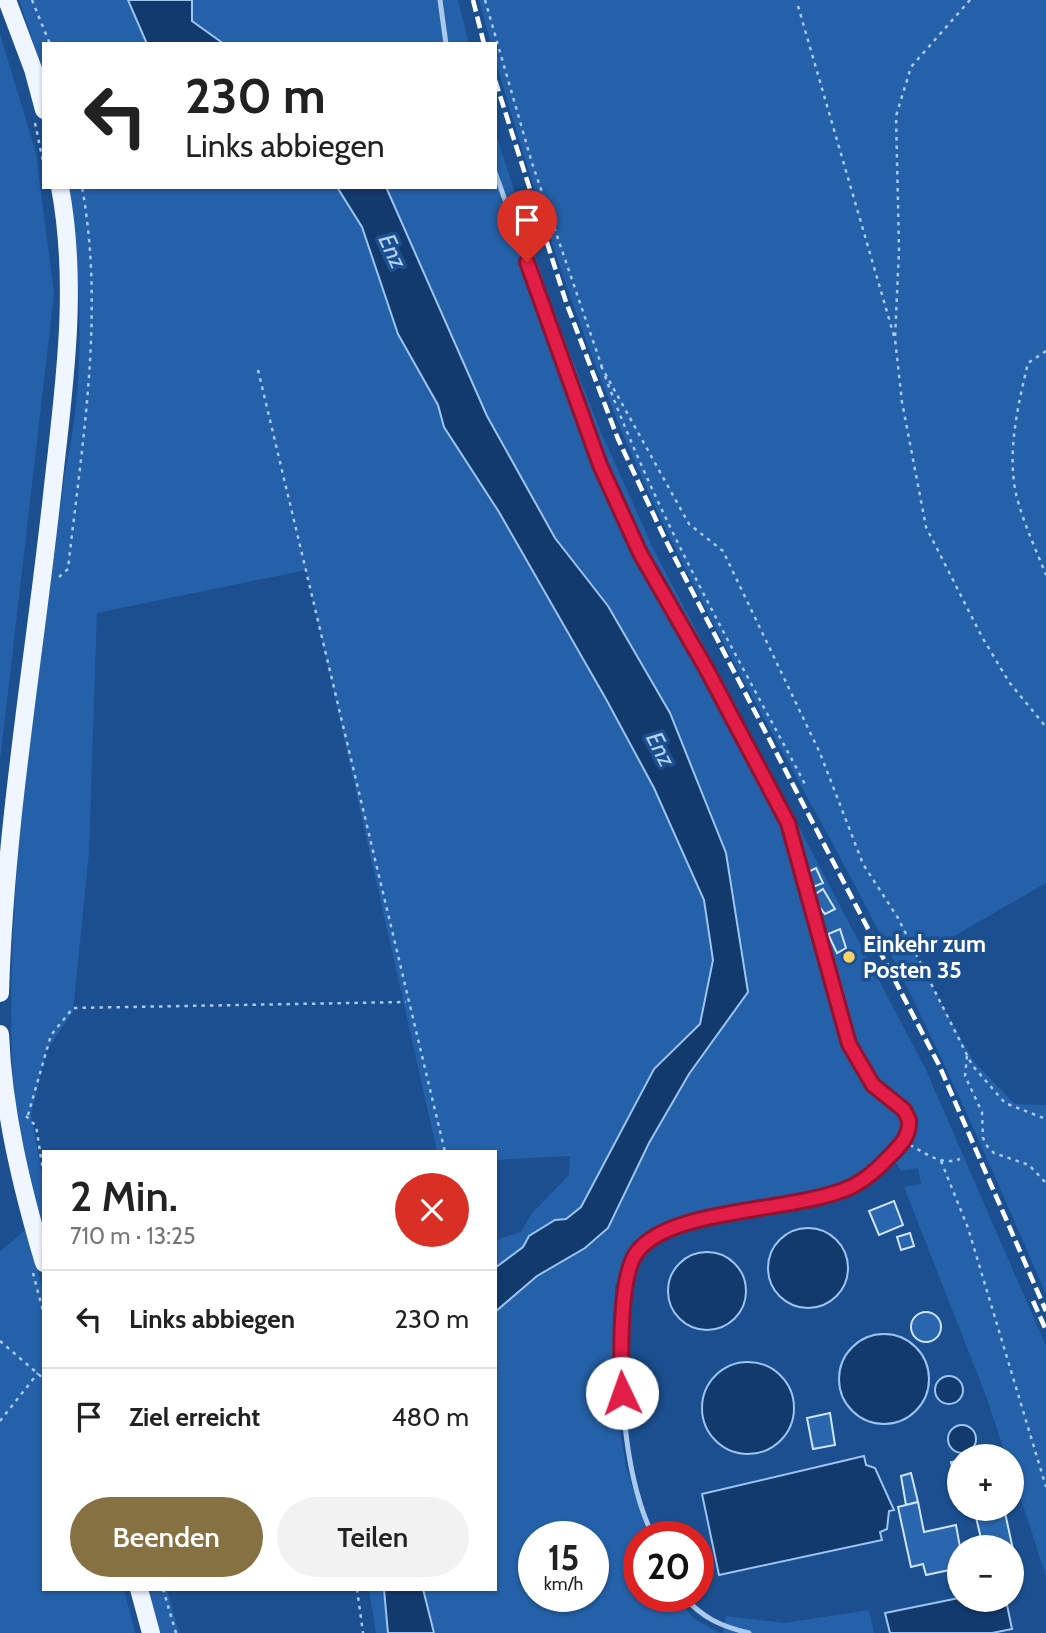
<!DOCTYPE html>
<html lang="de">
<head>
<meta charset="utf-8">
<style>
	body { margin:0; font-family:Cabin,sans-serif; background:#f2f2f2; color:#222; height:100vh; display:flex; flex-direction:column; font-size:26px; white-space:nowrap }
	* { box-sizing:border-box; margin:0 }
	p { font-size:23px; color:#767676 }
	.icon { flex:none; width:38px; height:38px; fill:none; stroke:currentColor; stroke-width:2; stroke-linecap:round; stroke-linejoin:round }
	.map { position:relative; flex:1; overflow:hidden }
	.details { position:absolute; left:42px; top:1150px; width:455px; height:441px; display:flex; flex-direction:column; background:#fff; border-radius:0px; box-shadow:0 2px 5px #0004 }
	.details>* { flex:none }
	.guide { position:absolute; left:42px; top:42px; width:455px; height:147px; border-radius:0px; box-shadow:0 2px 5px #0004; background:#fff; color:#222; overflow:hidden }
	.fabs { position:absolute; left:947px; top:1444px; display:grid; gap:14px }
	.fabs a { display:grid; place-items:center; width:77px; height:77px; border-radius:50%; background:#fff; box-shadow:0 2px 5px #0004; font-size:35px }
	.speed { position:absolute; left:518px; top:1521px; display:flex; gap:14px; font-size:35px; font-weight:700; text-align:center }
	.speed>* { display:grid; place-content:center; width:91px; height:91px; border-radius:50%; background:#fff; box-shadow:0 2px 5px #0004; line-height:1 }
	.speed small { font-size:18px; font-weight:400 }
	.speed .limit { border:10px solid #d22; background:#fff; color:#111 }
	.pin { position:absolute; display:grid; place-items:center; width:60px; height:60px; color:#fff; margin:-72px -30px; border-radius:50% 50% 50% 0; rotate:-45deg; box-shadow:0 0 7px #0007 }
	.pin .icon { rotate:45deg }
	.me { position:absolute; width:77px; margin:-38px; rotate:357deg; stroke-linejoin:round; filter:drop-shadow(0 0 5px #0008) }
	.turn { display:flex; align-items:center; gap:24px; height:147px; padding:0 28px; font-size:32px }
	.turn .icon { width:91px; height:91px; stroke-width:2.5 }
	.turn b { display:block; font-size:49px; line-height:60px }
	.round { display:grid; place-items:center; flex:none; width:74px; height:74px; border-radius:37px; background:#f2f2f2 }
	.overview { display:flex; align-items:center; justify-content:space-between; height:119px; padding:0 28px }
	h1 { font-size:42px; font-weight:600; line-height:52px }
	.primary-button { display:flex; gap:14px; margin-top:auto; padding:14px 28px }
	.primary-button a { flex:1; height:80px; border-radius:42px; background:#857141; color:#fff; font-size:28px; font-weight:600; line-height:80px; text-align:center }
	.primary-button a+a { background:#f2f2f2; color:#222 }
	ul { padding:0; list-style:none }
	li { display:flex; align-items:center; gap:21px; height:98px; padding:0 28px; border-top:2px solid #e0e0e0 }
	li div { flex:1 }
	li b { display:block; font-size:26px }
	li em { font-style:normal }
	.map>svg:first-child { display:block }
	.green { fill:#2461a8; fill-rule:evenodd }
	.water { fill:#123a6d; stroke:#9cc4f0; stroke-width:2 }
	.building { fill:#2a66ad; stroke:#cfe3fa; stroke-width:2 }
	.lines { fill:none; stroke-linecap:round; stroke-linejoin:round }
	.path { stroke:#a9c9ee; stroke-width:2.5; stroke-dasharray:3.5 5; stroke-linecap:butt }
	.service { stroke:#a9c9ee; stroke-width:5 }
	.primary { stroke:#f0f6ff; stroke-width:18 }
	.rail { stroke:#fff; stroke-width:4.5; stroke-dasharray:12 5; stroke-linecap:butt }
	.route-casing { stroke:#92132f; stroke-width:18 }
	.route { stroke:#e11d48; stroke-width:12 }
	.poi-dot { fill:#ffd166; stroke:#1b4f8f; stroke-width:2.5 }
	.labels { text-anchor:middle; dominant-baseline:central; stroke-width:7; stroke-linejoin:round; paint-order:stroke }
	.poi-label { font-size:23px; font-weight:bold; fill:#fff; stroke:#1b4f8f; text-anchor:start }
	.water-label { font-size:24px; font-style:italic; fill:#b5d3f5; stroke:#1b4f8f }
</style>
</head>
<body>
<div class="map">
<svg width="1046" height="1633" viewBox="0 0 1046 1633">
	<rect width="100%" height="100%" fill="#1b4f8f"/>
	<g class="green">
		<path d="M 19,0 L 128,0 L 147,44 L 44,44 L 44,74 Z"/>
		<path d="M 192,0 L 458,0 L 469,44 L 224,44 L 192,21 Z"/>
		<path d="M 479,0 L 1046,0 L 1046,883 L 916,958 L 974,1062 L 1015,1104 L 1046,1105 L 1046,1295 C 993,1170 938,1045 875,924 C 789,757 689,595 617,420 C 569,303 531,181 495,59 L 495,44 L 491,44 Z"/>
		<path d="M 0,34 L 36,153 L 54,294 L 0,761 Z"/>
		<path d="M 495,131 L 552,307 L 600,430 L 653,548 L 926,1070 L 1046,1346 L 1046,1576 L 1012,1472 L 1012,1456 L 1006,1456 L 986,1396 L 904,1187 L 921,1184 L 918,1168 L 901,1171 L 888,1150 L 866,1170 L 845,1182 L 819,1191 L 739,1203 L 668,1220 L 631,1244 L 615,1287 L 613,1387 L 626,1467 L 648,1536 L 639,1536 L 639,1596 L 676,1596 L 694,1619 L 720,1633 L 434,1633 L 423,1589 L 495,1589 L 495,1312 L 537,1276 L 598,1238 L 615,1215 L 649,1143 L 689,1074 L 748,992 L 608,607 L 555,538 L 487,416 L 386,187 L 495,187 ZM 534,1536 L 593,1536 L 593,1596 L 534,1596 Z"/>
		<path d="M 70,187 L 337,187 L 362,227 L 398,334 L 438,405 L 444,427 L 499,512 L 563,620 L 654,788 L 704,900 L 713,960 L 700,1024 L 654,1069 L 581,1207 L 495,1268 L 495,1240 L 521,1232 L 532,1213 L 569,1175 L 570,1156 L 495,1160 L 495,1152 L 437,1151 L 306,570 L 97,613 L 89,853 L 73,1012 L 46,1051 L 31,1114 L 44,1185 L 44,1235 C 31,1191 18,1146 14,1100 C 0,890 40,679 65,471 C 87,378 80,281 70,187 Z"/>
		<path d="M 25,1230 L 44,1291 L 44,1589 L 124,1589 L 135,1633 L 0,1633 L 0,1252 Z"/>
		<path d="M 147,1589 L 167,1589 L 179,1633 L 159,1633 Z"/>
		<path d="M 369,1589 L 384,1589 L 388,1633 L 376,1633 Z"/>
		<path d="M 869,1610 L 874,1633 L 723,1633 L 726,1616 L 784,1623 Z"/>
	</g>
	<g class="water">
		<path d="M 128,0 L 192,0 L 192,21 L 224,44 L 147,44 Z"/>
		<path d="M 337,187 L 386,187 L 487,416 L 555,538 L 608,606 L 670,713 L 726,853 L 748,992 L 689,1074 L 649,1143 L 608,1228 L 585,1248 L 537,1276 L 495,1312 L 495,1268 L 523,1247 L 529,1236 L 555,1220 L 566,1219 L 581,1207 L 654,1069 L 700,1024 L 713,960 L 704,900 L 654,788 L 606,699 L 499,512 L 444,427 L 438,405 L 398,334 L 362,227 Z"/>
		<circle cx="808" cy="1268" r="40"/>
		<circle cx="707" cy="1291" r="39"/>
		<circle cx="884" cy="1379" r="45"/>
		<circle cx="748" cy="1408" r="46"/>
		<circle cx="949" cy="1390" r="14"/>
		<circle cx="962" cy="1439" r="14"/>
		<path d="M 864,1456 L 866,1465 L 875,1468 L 894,1510 L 889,1511 L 887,1529 L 880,1532 L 882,1540 L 719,1575 L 702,1494 Z"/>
		<path d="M 384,1589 L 423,1589 L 434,1633 L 388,1633 Z"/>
		<path d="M 959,1598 L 1006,1600 L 1012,1629 L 992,1633 L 890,1633 L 885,1613 Z"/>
	</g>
	<g class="building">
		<path d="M 816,868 L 823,883 L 813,887 L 806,873 Z"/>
		<path d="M 823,889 L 835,909 L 825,914 L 811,897 Z"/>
		<path d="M 840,929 L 846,948 L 837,953 L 828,934 Z"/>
		<path d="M 894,1201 L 903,1225 L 879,1235 L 869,1211 Z"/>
		<path d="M 910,1233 L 914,1246 L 901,1250 L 897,1237 Z"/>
		<circle cx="926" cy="1327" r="15"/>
		<path d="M 830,1413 L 835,1445 L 813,1449 L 807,1418 Z"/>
		<path d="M 959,1461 L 959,1497 L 951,1462 Z"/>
		<path d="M 911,1473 L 918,1502 L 906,1505 L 901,1476 Z"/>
		<path d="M 918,1502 L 924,1532 L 956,1525 L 960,1547 L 959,1568 L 926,1575 L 923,1564 L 911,1567 L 898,1507 Z"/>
		<path d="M 995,1508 L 1004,1508 L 1017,1568 L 1012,1569 L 1012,1547 L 983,1547 L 975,1513 Z"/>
	</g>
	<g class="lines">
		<g class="path">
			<path d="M 32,0 L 50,44"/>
			<path d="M 485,0 L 532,163 L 602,367"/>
			<path d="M 970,0 L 911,67 L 896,116 L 899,249 L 895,339 L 902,402 L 926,527 L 982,637 L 1009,682 L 1046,727"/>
			<path d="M 798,6 L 894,336"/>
			<path d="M 35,123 L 44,166"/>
			<path d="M 1046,351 L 1028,363 C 1018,405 1006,455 1017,498 C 1024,524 1036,550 1046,575"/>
			<path d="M 601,366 L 689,524 L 723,551 L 820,753 L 863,864 L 898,918 L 972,1065 L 1005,1103 L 1046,1119"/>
			<path d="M 258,370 L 445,1152"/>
			<path d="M 605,376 C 658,519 735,652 806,786"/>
			<path d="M 59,577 L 68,569 C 82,443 105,313 82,187"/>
			<path d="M 967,1056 L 965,1076 L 982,1112 L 983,1138 L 987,1146 L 994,1153 L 1029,1165 L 1046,1183"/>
			<path d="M 28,1115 L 51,1035 L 73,1008 L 406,1002"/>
			<path d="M 26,1116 L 36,1126 L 44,1177"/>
			<path d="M 910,1145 C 927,1154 942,1166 960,1159"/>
			<path d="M 941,1161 L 968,1228 L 1046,1487"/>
			<path d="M 33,1273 L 44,1315"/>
			<path d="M 0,1341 L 44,1379"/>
			<path d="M 0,1421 L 38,1373"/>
			<path d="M 163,1589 L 176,1633"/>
			<path d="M 357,1589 L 363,1633"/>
		</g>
		<g class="service">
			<path d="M 440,0 L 446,44"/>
			<path d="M 495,172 L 600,465 L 640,553 L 707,670 L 788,823 L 849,1044 L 873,1085 L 904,1110 L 909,1120 C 910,1134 903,1143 894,1153 C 840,1209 751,1211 677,1225 C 662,1232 648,1237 637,1251 C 628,1264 627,1283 625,1298 C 617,1367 622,1473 653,1536"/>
			<path d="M 683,1596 C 703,1618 720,1626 749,1633"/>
		</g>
		<g class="primary">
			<path d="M 7,0 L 33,69 L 44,110"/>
			<path d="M 0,993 C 5,820 36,649 54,477 C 65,380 78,284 60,187"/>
			<path d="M 0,1034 C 3,1111 22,1189 44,1263"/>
			<path d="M 139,1589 L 151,1633"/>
		</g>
		<g class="rail">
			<path d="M 473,0 L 484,44"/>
			<path d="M 495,80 L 566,302 L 618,439 L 666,541 L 939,1065 L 1046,1311"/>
			<path d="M 1033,1301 L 1046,1330"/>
		</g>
	</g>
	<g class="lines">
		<defs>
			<path id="route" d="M 527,262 L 600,465 L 640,553 L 707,670 L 788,823 L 849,1044 L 873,1085 L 904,1110 L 909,1120 C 910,1136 901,1145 890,1156 C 879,1168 868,1178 853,1186 C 798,1213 672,1206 637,1252 C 618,1277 621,1361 622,1393"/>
		</defs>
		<use href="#route" class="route-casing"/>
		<use href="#route" class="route"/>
	</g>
	<circle class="poi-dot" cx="849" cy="957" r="7"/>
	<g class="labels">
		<g class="poi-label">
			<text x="863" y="944">Einkehr zum<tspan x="863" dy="26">Posten 35</tspan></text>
		</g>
		<g class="water-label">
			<text transform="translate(393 251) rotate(65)">Enz</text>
			<text transform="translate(661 749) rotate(63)">Enz</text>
		</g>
	</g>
</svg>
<div class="fabs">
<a>+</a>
<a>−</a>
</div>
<div class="speed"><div>15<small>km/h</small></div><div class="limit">20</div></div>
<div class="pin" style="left:527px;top:262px;background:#d93025"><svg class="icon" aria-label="arrive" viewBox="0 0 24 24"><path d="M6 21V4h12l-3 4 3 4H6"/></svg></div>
<svg class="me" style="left:622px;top:1393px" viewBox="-20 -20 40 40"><circle r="19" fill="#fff"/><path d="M0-13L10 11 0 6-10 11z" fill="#e11d48"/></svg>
<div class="guide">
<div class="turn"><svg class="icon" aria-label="left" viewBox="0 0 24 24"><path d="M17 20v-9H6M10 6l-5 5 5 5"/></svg><div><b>230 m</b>Links abbiegen</div></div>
</div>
<section class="details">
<div class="overview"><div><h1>2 Min.</h1><p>710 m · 13:25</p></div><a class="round" style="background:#d93025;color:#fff"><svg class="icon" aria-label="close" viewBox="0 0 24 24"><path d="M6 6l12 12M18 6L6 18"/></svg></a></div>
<ul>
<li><svg class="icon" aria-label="left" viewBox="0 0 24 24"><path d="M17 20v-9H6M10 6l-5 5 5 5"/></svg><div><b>Links abbiegen</b></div><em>230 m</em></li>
<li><svg class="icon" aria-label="arrive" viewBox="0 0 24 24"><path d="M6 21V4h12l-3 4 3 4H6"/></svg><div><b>Ziel erreicht</b></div><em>480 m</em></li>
</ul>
<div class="primary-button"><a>Beenden</a><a>Teilen</a></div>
</section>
</div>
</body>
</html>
